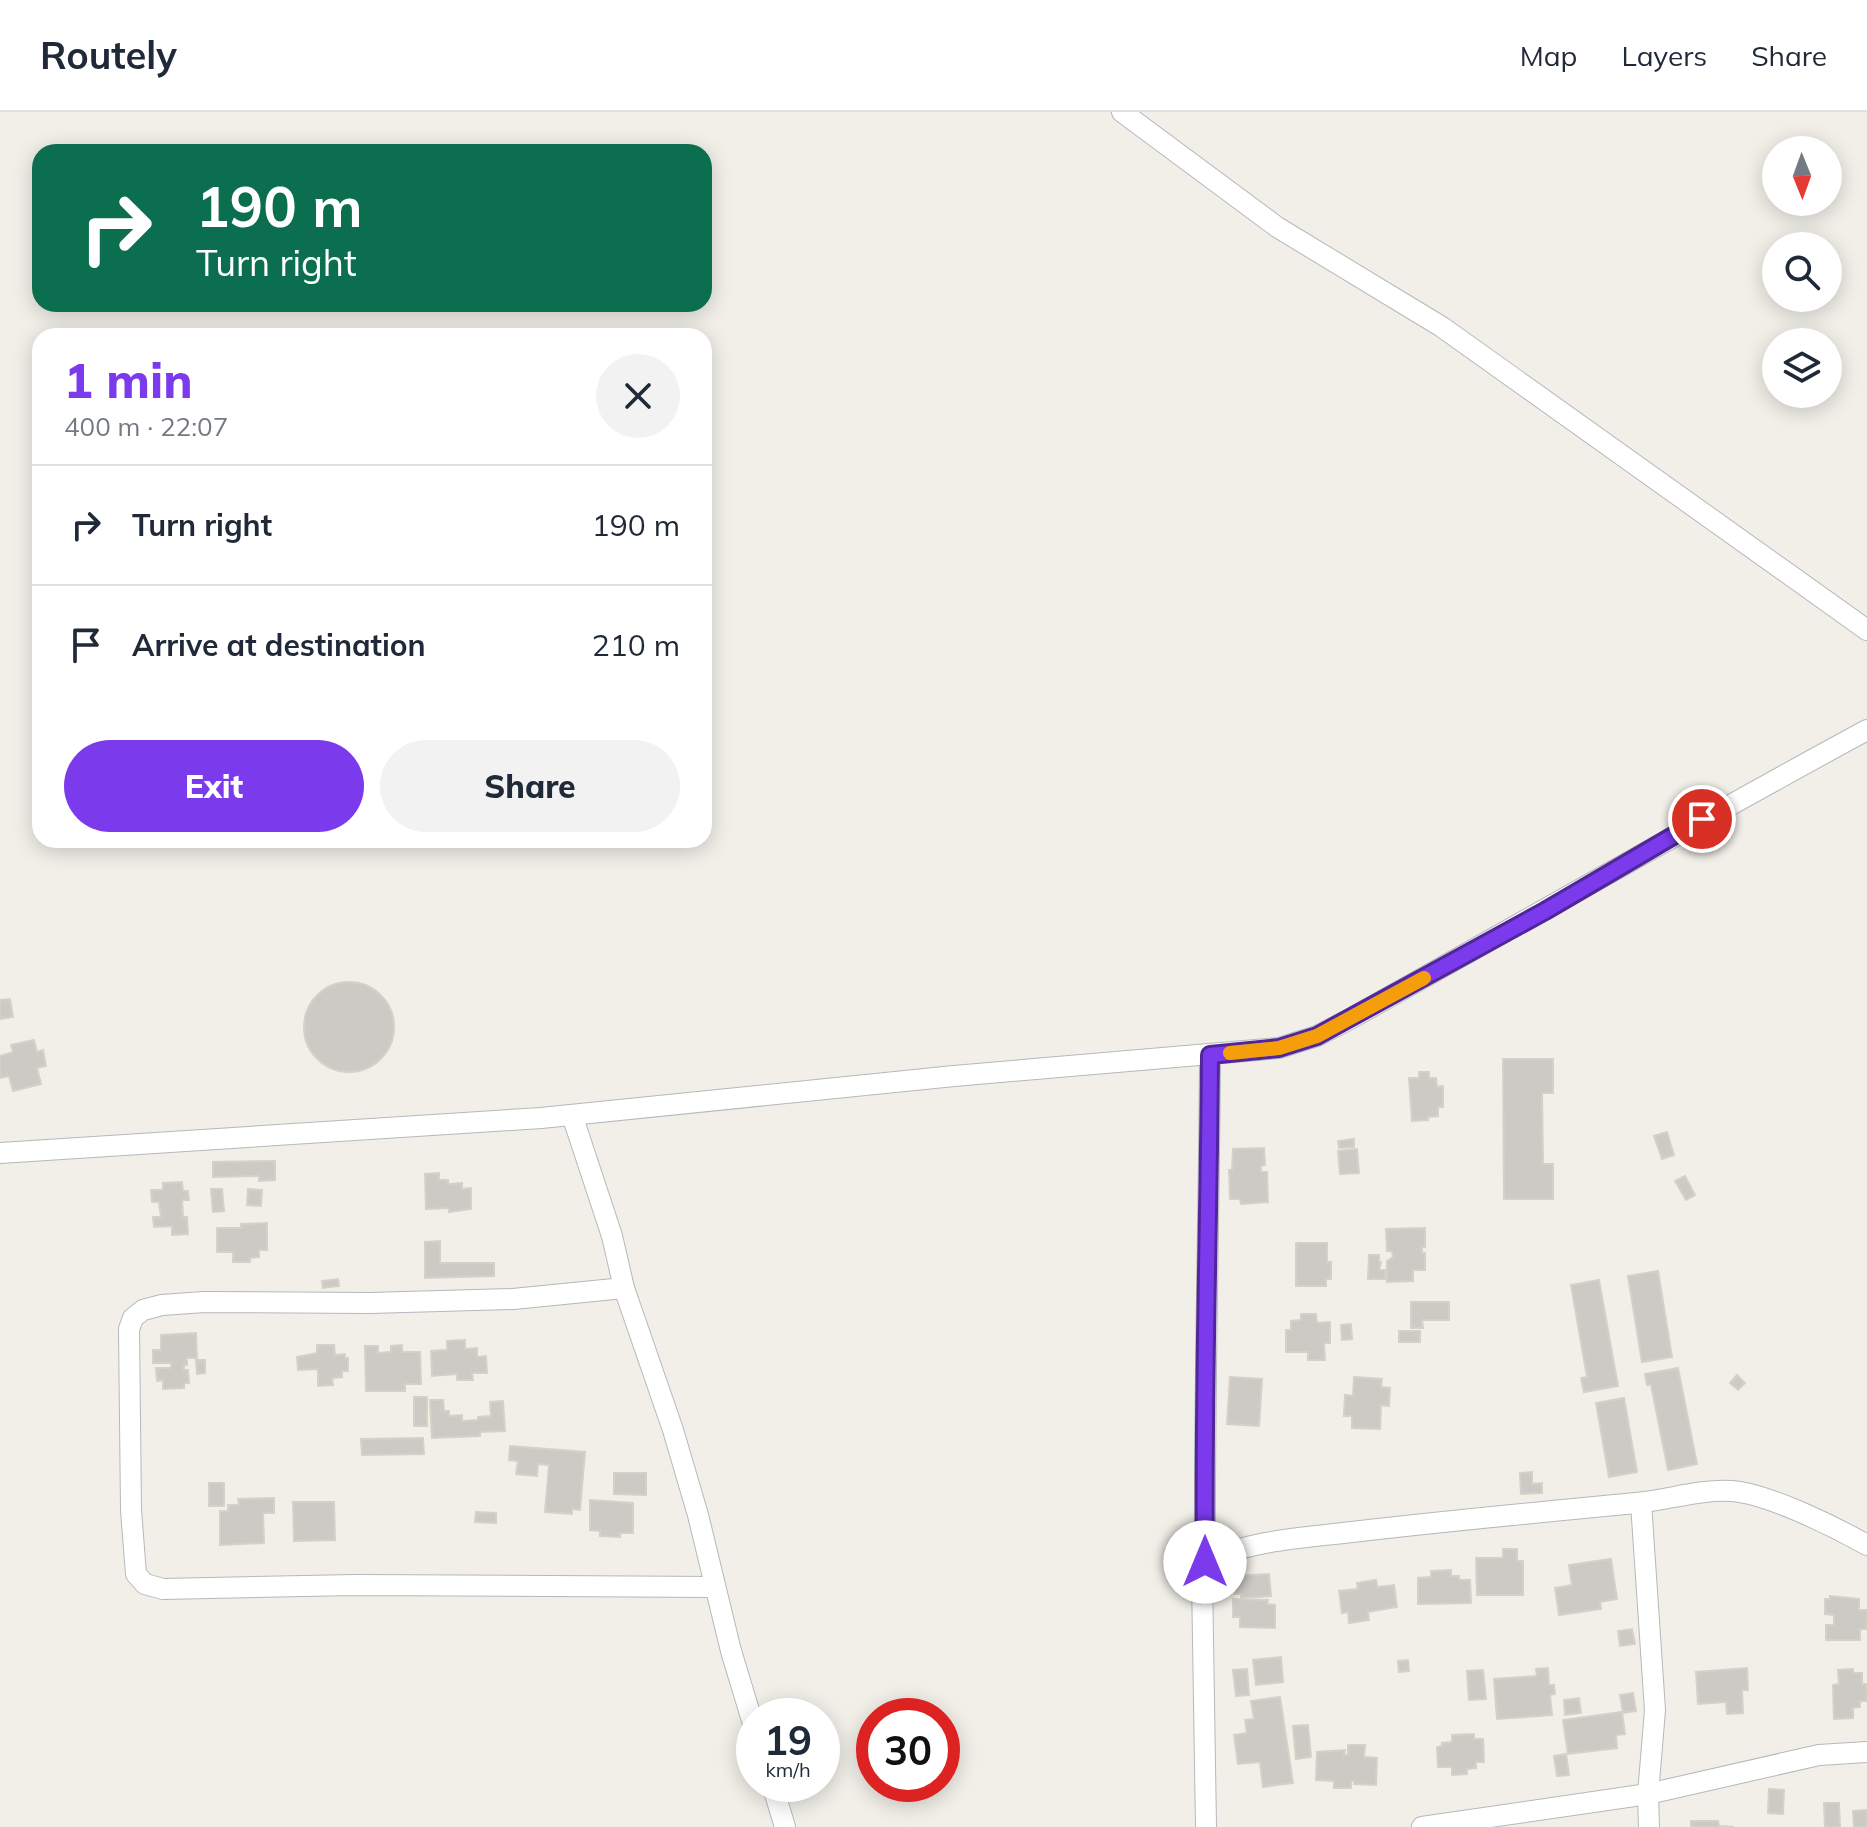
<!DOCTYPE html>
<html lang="en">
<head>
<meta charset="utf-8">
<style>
	body { margin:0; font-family:Mulish,sans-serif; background:#f2f2f3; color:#1f2937; height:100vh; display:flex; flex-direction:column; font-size:30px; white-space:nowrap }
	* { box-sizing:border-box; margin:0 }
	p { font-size:26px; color:#747a83 }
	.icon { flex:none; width:44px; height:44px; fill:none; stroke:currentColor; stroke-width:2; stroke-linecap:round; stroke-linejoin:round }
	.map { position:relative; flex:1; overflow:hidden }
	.drawer { position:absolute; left:32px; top:216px; width:680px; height:520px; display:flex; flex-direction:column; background:#fff; border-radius:24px; box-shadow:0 4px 20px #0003 }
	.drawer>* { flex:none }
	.guide { position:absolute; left:32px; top:32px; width:680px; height:168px; border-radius:24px; box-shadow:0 4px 20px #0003; background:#0b6e4f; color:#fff; overflow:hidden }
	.needle { width:52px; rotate:179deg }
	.fabs { position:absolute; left:1762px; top:24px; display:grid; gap:16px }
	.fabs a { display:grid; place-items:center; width:80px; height:80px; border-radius:50%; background:#fff; box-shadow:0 4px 20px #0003; font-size:40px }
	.speed { position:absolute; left:736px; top:1586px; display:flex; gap:16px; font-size:40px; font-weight:700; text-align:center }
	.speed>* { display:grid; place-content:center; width:104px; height:104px; border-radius:50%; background:#fff; box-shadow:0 4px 20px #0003; line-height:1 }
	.speed small { font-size:20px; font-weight:400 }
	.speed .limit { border:12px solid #d22; background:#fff; color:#111 }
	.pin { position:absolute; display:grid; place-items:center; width:68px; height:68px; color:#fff; margin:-34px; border:4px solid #fff; border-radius:50%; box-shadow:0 2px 8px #0007 }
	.me { position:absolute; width:88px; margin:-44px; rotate:0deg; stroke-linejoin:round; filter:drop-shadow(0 0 6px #0008) }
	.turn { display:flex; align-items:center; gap:28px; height:168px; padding:0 32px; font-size:36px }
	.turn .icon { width:104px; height:104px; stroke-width:2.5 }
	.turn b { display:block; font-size:56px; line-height:68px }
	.round { display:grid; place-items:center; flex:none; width:84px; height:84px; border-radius:42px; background:#f2f2f3 }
	.headline { display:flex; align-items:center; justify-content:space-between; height:136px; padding:0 32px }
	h1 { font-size:48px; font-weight:800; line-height:60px; color:#7c3aed }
	.action { display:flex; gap:16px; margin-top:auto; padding:16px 32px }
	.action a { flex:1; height:92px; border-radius:48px; background:#7c3aed; color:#fff; font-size:32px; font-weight:800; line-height:92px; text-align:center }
	.action a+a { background:#f2f2f3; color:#1f2937 }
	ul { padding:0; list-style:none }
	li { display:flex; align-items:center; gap:24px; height:120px; padding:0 32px; border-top:2px solid #e0e1e3 }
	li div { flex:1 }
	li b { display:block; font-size:30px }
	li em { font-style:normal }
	header { display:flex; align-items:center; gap:48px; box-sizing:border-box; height:112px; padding:0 40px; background:#fff; border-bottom:2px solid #e0e1e3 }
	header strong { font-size:38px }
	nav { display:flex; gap:44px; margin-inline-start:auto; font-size:28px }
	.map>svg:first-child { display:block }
	.building { fill:#cccac5; stroke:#d6d1c6; stroke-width:2 }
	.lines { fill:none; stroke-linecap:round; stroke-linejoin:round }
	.minor-casing { stroke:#b5b8bc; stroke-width:22 }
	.minor { stroke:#fff; stroke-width:20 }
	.route-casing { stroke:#51269a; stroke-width:20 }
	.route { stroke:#7c3aed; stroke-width:14 }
	.slow { stroke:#f59e0b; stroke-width:14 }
</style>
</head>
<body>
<header>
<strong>Routely</strong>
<nav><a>Map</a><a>Layers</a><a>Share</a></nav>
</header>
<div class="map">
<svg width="1867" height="1715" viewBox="0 0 1867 1715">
	<rect width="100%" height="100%" fill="#f1efe8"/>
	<g class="building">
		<circle cx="349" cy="915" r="45"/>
		<path d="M 10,887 L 13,905 L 0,907 L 0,888 Z"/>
		<path d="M 34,928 L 37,940 L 43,938 L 46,954 L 37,956 L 41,972 L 13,979 L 9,964 L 0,966 L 0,944 L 13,940 L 11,933 Z"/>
		<path d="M 1503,947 L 1553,947 L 1553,981 L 1542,981 L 1543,1052 L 1553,1052 L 1553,1087 L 1504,1087 Z"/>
		<path d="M 1419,960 L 1429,960 L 1429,966 L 1436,966 L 1437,975 L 1443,974 L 1443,995 L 1438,995 L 1438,1004 L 1428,1005 L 1428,1008 L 1412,1009 L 1409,966 L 1419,966 Z"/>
		<path d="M 1667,1020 L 1674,1043 L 1662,1047 L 1654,1024 Z"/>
		<path d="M 1354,1027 L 1354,1035 L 1339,1036 L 1338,1029 Z"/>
		<path d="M 1264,1036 L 1265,1053 L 1261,1054 L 1261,1060 L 1267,1060 L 1268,1090 L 1241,1092 L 1240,1087 L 1230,1087 L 1229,1058 L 1232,1058 L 1233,1037 Z"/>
		<path d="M 1357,1037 L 1359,1061 L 1340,1062 L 1338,1039 Z"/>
		<path d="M 275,1049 L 275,1068 L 259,1069 L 259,1064 L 213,1065 L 213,1050 Z"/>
		<path d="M 439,1061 L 439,1068 L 448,1068 L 448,1072 L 462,1071 L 462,1077 L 471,1076 L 471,1097 L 449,1100 L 449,1096 L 426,1097 L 425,1062 Z"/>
		<path d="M 1685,1064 L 1695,1083 L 1686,1088 L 1675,1069 Z"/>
		<path d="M 182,1070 L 183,1079 L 188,1079 L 189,1088 L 182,1088 L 183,1105 L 187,1105 L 188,1122 L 172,1123 L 172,1114 L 154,1115 L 153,1105 L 161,1105 L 159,1090 L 152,1090 L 151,1078 L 163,1078 L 163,1071 Z"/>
		<path d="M 211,1077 L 222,1077 L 224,1099 L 213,1100 Z"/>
		<path d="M 248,1077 L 262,1078 L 261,1094 L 247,1093 Z"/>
		<path d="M 267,1111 L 267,1138 L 259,1138 L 259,1145 L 250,1146 L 250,1150 L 233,1150 L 233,1140 L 217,1140 L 217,1116 L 241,1116 L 241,1112 Z"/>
		<path d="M 1425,1116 L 1425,1135 L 1422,1135 L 1422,1141 L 1425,1141 L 1425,1158 L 1413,1158 L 1413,1169 L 1387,1170 L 1387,1149 L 1393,1145 L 1392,1139 L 1387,1139 L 1386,1117 Z"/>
		<path d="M 440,1129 L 440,1151 L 494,1151 L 494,1164 L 425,1166 L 425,1130 Z"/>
		<path d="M 1296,1131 L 1327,1131 L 1327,1150 L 1331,1150 L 1331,1167 L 1326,1167 L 1326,1174 L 1296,1174 Z"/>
		<path d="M 1369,1143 L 1379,1143 L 1379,1150 L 1381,1150 L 1379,1158 L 1385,1158 L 1385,1167 L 1368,1167 Z"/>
		<path d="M 1658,1159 L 1672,1245 L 1642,1250 L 1628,1164 Z"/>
		<path d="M 338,1167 L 339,1174 L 323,1176 L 322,1169 Z"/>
		<path d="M 1599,1168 L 1618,1274 L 1584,1280 L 1581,1266 L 1587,1265 L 1571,1173 Z"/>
		<path d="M 1411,1190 L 1449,1190 L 1449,1208 L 1422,1208 L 1423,1216 L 1411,1216 Z"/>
		<path d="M 1301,1202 L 1316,1202 L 1317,1211 L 1330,1210 L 1330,1231 L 1324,1231 L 1325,1248 L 1308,1248 L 1308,1240 L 1286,1240 L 1286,1218 L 1291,1218 L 1291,1209 L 1301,1208 Z"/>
		<path d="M 1351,1212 L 1352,1227 L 1342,1228 L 1341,1213 Z"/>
		<rect x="1399" y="1219" width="21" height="11"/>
		<path d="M 196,1221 L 197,1246 L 187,1246 L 187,1253 L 184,1253 L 184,1258 L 188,1258 L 189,1271 L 184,1271 L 184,1276 L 163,1277 L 163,1268 L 157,1269 L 156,1256 L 171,1256 L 171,1251 L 153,1251 L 153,1238 L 161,1238 L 161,1223 Z"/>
		<path d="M 465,1228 L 465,1237 L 477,1236 L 477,1245 L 486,1244 L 487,1261 L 472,1261 L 473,1268 L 457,1268 L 457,1262 L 432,1264 L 431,1239 L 447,1238 L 447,1229 Z"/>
		<path d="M 317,1233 L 334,1233 L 335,1243 L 345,1242 L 345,1246 L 348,1246 L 348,1259 L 342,1259 L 342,1265 L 332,1266 L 333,1273 L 318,1274 L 318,1257 L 298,1258 L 297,1245 L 317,1241 Z"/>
		<path d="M 402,1233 L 402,1240 L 420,1240 L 421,1272 L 405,1272 L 405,1279 L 366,1279 L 365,1234 L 378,1234 L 378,1241 L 391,1240 L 391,1234 Z"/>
		<path d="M 196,1248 L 205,1248 L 205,1261 L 197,1262 Z"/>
		<path d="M 1678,1256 L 1697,1352 L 1668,1358 L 1651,1273 L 1647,1273 L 1645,1262 Z"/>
		<path d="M 1737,1263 L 1745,1271 L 1738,1278 L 1730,1271 Z"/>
		<path d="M 1230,1265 L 1262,1267 L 1259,1314 L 1227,1312 Z"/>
		<path d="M 1354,1265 L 1382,1267 L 1381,1275 L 1390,1276 L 1389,1294 L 1381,1293 L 1380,1317 L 1352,1316 L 1352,1304 L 1344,1304 L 1345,1283 L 1353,1284 Z"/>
		<rect x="414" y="1285" width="13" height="29"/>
		<path d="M 1624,1286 L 1637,1360 L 1609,1365 L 1596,1291 Z"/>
		<path d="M 430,1288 L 443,1288 L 444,1299 L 449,1299 L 449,1304 L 462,1303 L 462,1309 L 478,1308 L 478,1305 L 491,1304 L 490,1290 L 503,1289 L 505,1319 L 480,1320 L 480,1324 L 432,1326 Z"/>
		<path d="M 423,1326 L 424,1342 L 362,1343 L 361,1327 Z"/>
		<path d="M 510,1334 L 585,1340 L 580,1398 L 572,1397 L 572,1402 L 545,1400 L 549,1353 L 538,1352 L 537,1364 L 516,1362 L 518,1349 L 509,1348 Z"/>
		<path d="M 1532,1360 L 1532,1372 L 1542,1371 L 1542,1381 L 1521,1382 L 1520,1361 Z"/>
		<path d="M 614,1361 L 646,1361 L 646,1383 L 614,1382 Z"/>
		<rect x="209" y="1371" width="15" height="23"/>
		<path d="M 274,1386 L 274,1401 L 263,1401 L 264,1431 L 220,1433 L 220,1399 L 228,1399 L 228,1393 L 239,1393 L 238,1387 Z"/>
		<path d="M 590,1388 L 633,1391 L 633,1421 L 620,1421 L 620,1425 L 600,1424 L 600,1419 L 590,1418 Z"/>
		<path d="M 293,1390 L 334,1390 L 335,1428 L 294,1429 Z"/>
		<path d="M 476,1400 L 496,1401 L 496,1411 L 475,1410 Z"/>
		<path d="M 1503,1437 L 1517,1437 L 1517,1449 L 1523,1449 L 1523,1483 L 1477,1483 L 1476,1446 L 1503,1446 Z"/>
		<path d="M 1611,1447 L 1617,1487 L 1600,1490 L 1601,1497 L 1559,1503 L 1555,1476 L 1572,1473 L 1569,1453 Z"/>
		<path d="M 1451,1458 L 1451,1464 L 1459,1464 L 1459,1468 L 1470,1468 L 1471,1491 L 1418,1492 L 1418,1466 L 1431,1465 L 1431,1459 Z"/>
		<path d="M 1269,1462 L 1271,1484 L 1241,1486 L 1241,1482 L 1235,1482 L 1236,1464 Z"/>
		<path d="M 1376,1468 L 1377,1475 L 1394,1473 L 1397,1495 L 1368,1500 L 1369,1508 L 1349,1511 L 1348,1500 L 1342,1501 L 1339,1479 L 1358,1477 L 1357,1471 Z"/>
		<path d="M 1830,1484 L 1859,1487 L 1859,1498 L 1867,1498 L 1867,1517 L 1860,1517 L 1860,1528 L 1826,1528 L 1826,1513 L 1834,1513 L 1834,1503 L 1825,1502 L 1825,1487 L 1830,1487 Z"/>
		<path d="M 1233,1487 L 1268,1488 L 1267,1492 L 1275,1493 L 1275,1516 L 1240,1515 L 1240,1505 L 1233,1505 Z"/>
		<path d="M 1632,1517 L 1635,1532 L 1620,1534 L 1618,1519 Z"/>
		<path d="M 1281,1545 L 1283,1570 L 1256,1573 L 1253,1548 Z"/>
		<path d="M 1408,1548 L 1409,1559 L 1399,1560 L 1398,1549 Z"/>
		<path d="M 1548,1556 L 1549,1573 L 1554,1573 L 1555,1582 L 1550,1583 L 1552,1603 L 1497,1607 L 1494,1567 L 1537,1564 L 1536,1557 Z"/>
		<path d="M 1747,1556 L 1748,1578 L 1742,1578 L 1743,1601 L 1727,1602 L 1726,1590 L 1698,1592 L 1696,1560 Z"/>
		<path d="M 1247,1557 L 1249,1583 L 1236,1584 L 1233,1558 Z"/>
		<path d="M 1853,1557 L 1853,1561 L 1862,1561 L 1862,1572 L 1867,1572 L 1867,1589 L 1860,1589 L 1860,1595 L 1853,1596 L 1853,1606 L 1834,1607 L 1833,1573 L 1839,1572 L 1838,1558 Z"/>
		<path d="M 1483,1558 L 1486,1587 L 1469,1588 L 1467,1559 Z"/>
		<path d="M 1633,1581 L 1636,1599 L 1623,1601 L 1620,1583 Z"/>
		<path d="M 1280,1585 L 1293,1671 L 1263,1675 L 1260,1650 L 1238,1652 L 1234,1623 L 1247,1621 L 1245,1608 L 1254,1607 L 1251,1589 Z"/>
		<path d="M 1579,1586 L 1581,1601 L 1565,1603 L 1564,1588 Z"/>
		<path d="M 1622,1600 L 1625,1622 L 1616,1623 L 1617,1636 L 1568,1642 L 1563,1608 Z"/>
		<path d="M 1308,1613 L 1311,1645 L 1296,1647 L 1293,1614 Z"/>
		<path d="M 1474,1622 L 1474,1627 L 1483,1627 L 1484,1650 L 1476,1650 L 1476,1656 L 1467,1657 L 1467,1662 L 1452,1663 L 1452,1655 L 1438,1655 L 1437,1635 L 1442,1634 L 1442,1631 L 1452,1630 L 1452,1623 Z"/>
		<path d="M 1348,1633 L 1365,1633 L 1364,1645 L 1377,1646 L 1376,1673 L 1354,1672 L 1354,1669 L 1351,1669 L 1351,1676 L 1334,1676 L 1334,1669 L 1316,1668 L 1317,1640 L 1345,1638 L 1344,1643 L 1348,1643 Z"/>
		<path d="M 1566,1642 L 1569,1663 L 1557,1664 L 1554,1644 Z"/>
		<path d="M 1769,1677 L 1784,1678 L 1783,1702 L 1768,1701 Z"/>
		<path d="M 1824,1691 L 1839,1691 L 1840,1715 L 1825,1715 Z"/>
		<path d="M 1867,1698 L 1867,1715 L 1854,1715 L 1853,1699 Z"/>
		<path d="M 1691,1709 L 1718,1709 L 1719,1714 L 1734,1715 L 1691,1715 Z"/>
	</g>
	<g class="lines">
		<defs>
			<g id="minor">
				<path d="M 1122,0 L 1277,115 L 1442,215 L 1867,518"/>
				<path d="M 572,1003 L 612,1124 L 624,1176 L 673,1318 L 698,1403 L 731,1539 L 754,1615"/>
				<path d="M 0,1041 L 541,1006 L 954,964 L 1279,936 L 1317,924 L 1350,907 C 1522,811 1693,712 1867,618"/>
				<path d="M 624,1176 L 513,1187 L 370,1191 L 204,1190 L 162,1193 L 143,1198 L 133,1206 L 129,1217 L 131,1398 L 136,1462 L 145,1472 L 163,1477 L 355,1473 L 714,1475"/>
				<path d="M 1641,1391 L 1655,1598 L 1648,1682 L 1649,1715"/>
				<path d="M 1205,1450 C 1204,1281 1209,1112 1210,943"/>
				<path d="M 772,1672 L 785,1715"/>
				<path d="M 1206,1715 L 1202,1465 L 1205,1450 C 1250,1428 1303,1426 1352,1420 C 1447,1409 1541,1400 1636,1391 C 1668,1388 1700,1377 1732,1379 C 1769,1382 1835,1415 1867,1433"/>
				<path d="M 1422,1715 L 1648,1682 L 1819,1643 L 1867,1640"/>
			</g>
		</defs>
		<use href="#minor" class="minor-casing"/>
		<use href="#minor" class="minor"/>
	</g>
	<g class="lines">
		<defs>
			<path id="route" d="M 1205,1450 C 1203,1281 1209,1112 1210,943 L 1279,936 L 1317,924 L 1545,799 L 1702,707"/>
		</defs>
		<use href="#route" class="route-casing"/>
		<use href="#route" class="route"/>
		<path class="slow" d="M 1230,941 L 1279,936 L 1317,924 L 1424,866"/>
	</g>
</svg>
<div class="fabs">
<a><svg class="needle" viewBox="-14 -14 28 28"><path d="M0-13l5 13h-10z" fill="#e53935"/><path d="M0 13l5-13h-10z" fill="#747a83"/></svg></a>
<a><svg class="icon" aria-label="search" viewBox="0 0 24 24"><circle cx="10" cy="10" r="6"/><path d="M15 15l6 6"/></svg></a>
<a><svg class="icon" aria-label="layers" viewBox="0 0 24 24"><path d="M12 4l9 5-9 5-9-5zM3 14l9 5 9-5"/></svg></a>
</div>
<div class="speed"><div>19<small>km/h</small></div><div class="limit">30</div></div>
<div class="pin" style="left:1702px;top:707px;background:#d93025"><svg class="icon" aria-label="arrive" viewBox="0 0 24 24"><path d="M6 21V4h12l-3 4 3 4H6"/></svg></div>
<svg class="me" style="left:1205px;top:1450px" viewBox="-20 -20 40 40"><circle r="19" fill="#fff"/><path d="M0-13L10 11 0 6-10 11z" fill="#7c3aed"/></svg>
<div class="guide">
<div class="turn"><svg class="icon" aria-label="right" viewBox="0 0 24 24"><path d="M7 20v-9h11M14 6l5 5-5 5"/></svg><div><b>190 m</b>Turn right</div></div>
</div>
<section class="drawer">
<div class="headline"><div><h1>1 min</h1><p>400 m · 22:07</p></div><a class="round"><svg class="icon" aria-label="close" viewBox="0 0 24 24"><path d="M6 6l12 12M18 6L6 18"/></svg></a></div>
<ul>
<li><svg class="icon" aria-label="right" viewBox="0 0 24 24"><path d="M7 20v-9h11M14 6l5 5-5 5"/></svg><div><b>Turn right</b></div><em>190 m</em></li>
<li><svg class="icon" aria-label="arrive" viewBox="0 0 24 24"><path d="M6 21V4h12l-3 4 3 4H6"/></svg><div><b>Arrive at destination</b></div><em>210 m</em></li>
</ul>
<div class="action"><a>Exit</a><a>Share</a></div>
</section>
</div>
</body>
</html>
